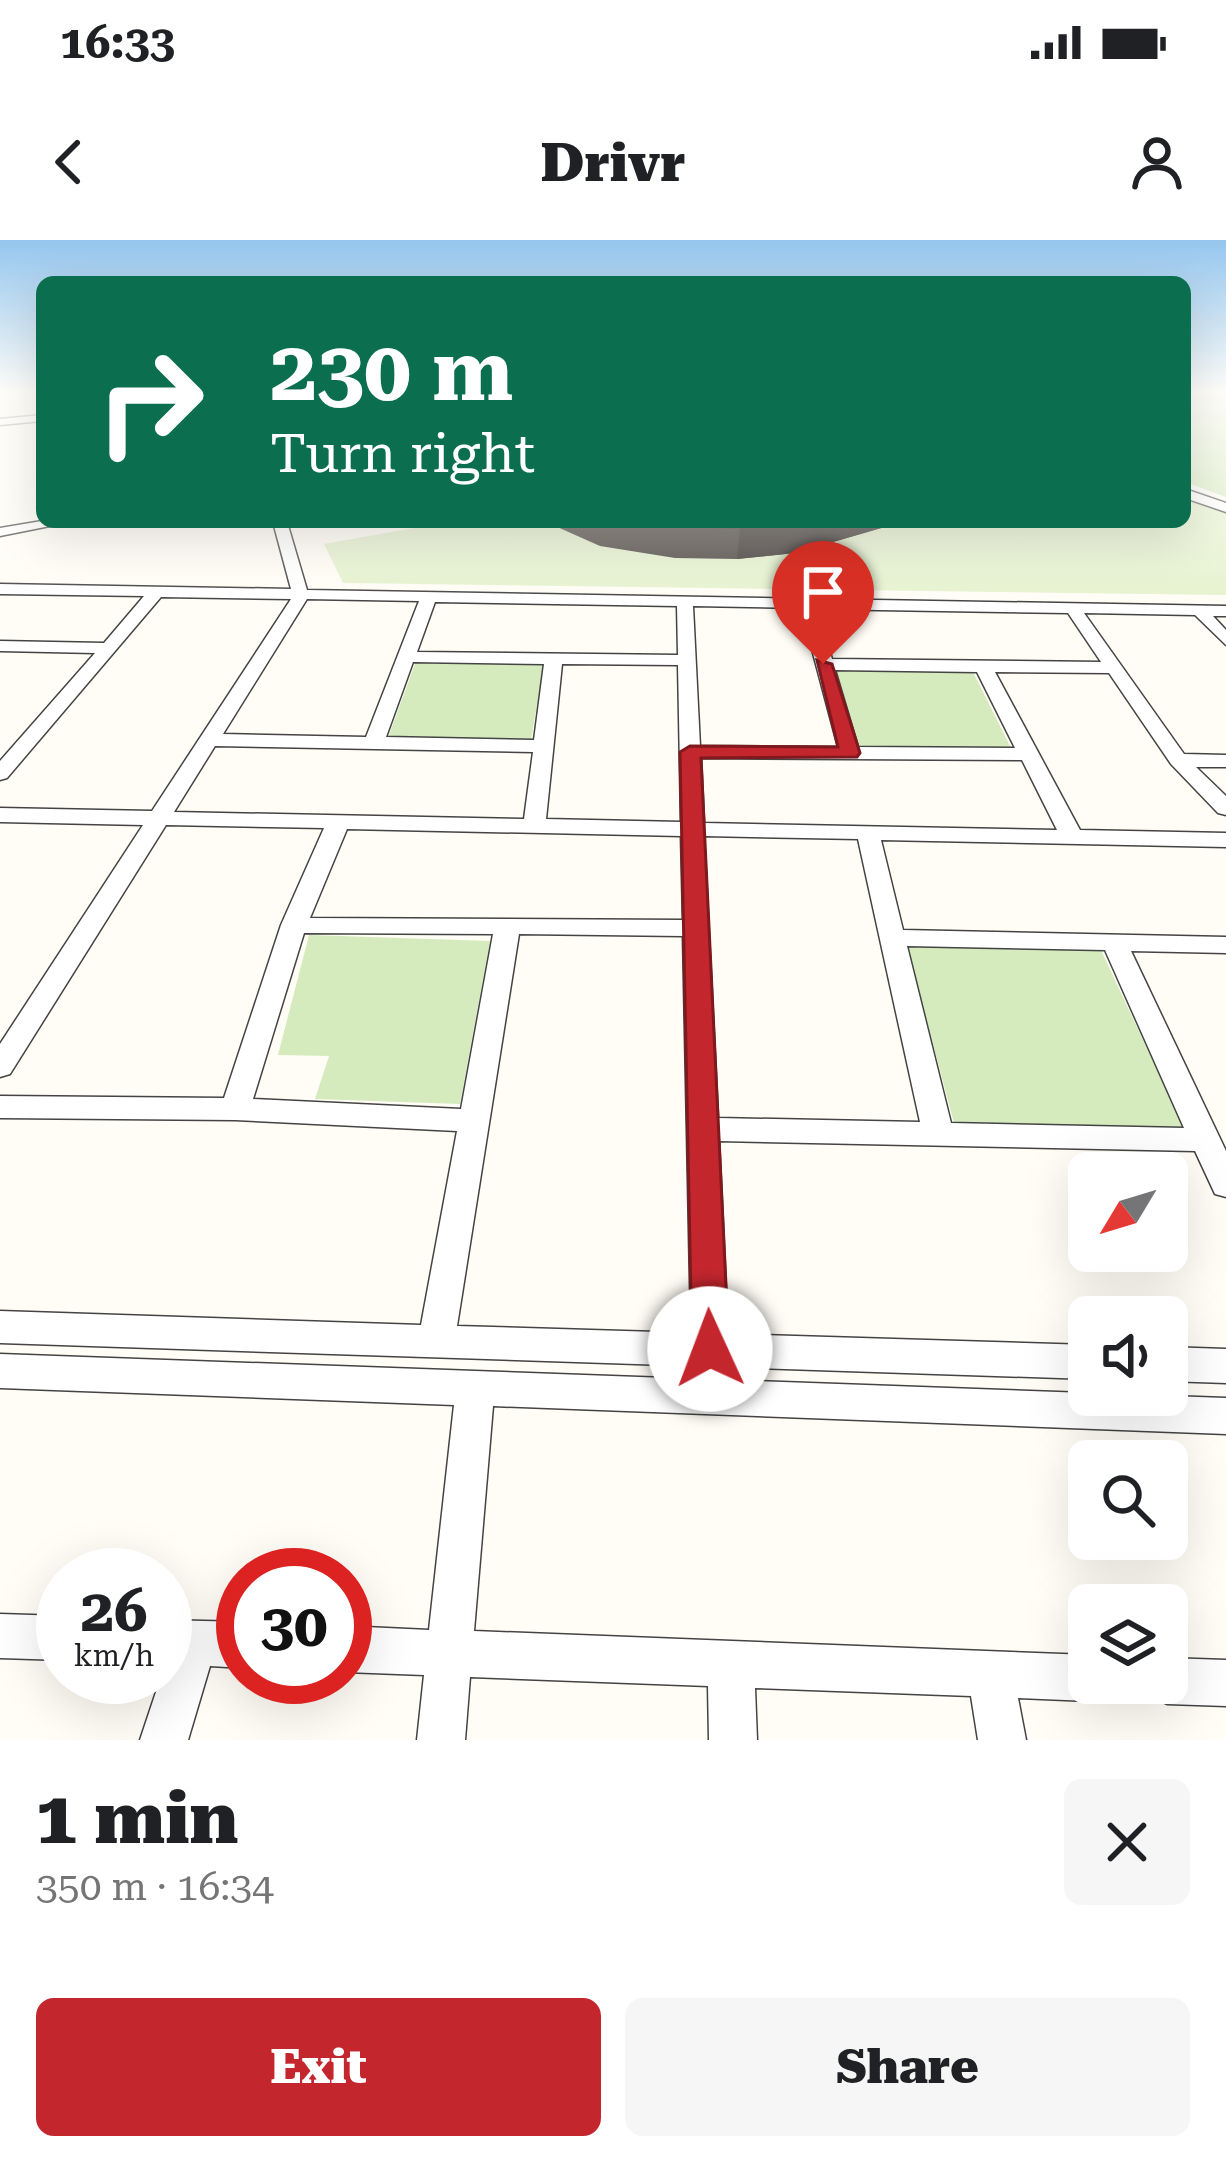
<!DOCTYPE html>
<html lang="en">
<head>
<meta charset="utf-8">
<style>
	body { margin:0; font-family:"Roboto Serif",serif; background:#f6f6f6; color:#202124; height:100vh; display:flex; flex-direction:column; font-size:45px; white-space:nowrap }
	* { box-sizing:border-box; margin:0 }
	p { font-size:39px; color:#757577 }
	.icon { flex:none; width:66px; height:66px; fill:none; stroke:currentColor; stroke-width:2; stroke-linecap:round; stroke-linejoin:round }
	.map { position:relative; height:1500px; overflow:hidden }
	.details { display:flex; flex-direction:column; background:#fff; flex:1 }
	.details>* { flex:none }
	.top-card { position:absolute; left:36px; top:36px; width:1155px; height:252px; border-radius:18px; box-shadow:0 12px 48px #0002; background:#0b6e4f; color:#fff; overflow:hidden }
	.needle { width:78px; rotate:232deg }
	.controls { position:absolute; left:1068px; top:912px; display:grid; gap:24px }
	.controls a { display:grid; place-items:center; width:120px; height:120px; border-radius:18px; background:#fff; box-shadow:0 12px 48px #0002; font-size:60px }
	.speed { position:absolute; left:36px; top:1308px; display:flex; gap:24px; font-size:60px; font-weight:700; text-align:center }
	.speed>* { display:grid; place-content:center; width:156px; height:156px; border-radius:50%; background:#fff; box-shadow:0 12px 48px #0002; line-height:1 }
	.speed small { font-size:30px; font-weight:400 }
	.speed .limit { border:18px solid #d22; background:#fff; color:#111 }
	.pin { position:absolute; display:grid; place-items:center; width:102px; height:102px; color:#fff; margin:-123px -51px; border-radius:50% 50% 50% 0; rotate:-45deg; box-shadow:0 0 12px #0007 }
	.pin .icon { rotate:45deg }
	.me { position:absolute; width:132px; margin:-66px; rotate:358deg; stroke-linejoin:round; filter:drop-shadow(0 0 9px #0008) }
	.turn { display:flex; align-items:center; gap:42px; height:252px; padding:0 36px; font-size:54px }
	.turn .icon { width:156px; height:156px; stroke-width:2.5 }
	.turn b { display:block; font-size:84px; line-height:102px }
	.round { display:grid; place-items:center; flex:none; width:126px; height:126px; border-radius:18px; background:#f6f6f6 }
	.head { display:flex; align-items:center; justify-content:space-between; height:204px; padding:0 36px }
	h1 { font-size:72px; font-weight:800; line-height:90px }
	.primary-button { display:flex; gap:24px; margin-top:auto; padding:24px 36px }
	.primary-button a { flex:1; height:138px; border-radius:18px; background:#c4262e; color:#fff; font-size:48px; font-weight:800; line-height:138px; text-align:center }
	.primary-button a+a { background:#f6f6f6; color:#202124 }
	.status { display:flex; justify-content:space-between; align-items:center; height:84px; padding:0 60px; background:#fff; direction:ltr }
	.status svg { height:33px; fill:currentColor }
	header { display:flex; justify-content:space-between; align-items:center; height:156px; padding:0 36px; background:#fff; font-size:54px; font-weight:800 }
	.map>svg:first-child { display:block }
	.green { fill:#d5ebbd }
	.pitch { fill:#e6f2cf }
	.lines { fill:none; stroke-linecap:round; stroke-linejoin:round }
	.minor-casing { stroke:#444; stroke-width:3 }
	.minor { fill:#fff; fill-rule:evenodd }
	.wall { fill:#4d4742 }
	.shaded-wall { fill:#3f3936 }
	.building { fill:#5a524d; stroke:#3f3936; stroke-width:3 }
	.route { fill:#c4262e; stroke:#7f191e; stroke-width:3 }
</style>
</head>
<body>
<div class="status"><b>16:33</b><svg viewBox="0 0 49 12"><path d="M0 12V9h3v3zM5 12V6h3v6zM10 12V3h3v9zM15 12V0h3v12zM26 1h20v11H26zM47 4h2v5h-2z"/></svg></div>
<header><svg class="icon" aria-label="back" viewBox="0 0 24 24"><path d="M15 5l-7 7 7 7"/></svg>Drivr<svg class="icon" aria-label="person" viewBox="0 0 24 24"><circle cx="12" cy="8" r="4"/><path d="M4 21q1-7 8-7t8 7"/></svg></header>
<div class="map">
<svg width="1226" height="1500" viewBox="0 0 1226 1500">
	<rect width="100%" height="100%" fill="#fffdf5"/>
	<g class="green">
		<path d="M 1185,153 L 1226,153 L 1226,257 L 1185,242 Z"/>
		<path d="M 416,421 L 544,423 L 531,500 L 388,498 Z"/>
		<path d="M 835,428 L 972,430 L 1011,508 L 857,506 Z"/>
		<path d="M 309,695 L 490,701 L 460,864 L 315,859 L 329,816 L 278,815 Z"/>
		<path d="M 907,706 L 1101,710 L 1185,890 L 954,883 Z"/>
	</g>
	<path class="pitch" d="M 1185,257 L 1226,272 L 1226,355 L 343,343 L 324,304 L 448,282 L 1185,282 Z"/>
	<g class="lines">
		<defs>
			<g id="minor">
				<path d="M 42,175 L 42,181 L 0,185 L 0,179 Z"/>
				<path d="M 1185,249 L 1226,263 L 1226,272 L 1185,258 Z"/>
				<path d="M 42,281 L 70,282 L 0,296 L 0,288 Z"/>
				<path d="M 273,282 L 287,282 L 307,350 L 1226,366 L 1226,376 L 1213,376 L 1226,390 L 1226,405 L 1195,375 L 1084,373 L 1184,514 L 1226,515 L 1226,527 L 1196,527 L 1226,556 L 1226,575 L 1218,573 L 1171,524 L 1109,433 L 995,432 L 1080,590 L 1226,593 L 1226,607 L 881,600 L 903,690 L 1226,697 L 1226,713 L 1131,711 L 1226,911 L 1226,957 L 1215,954 L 1195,911 L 719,901 L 728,1094 L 1089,1105 L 1089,1139 L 0,1103 L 0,1071 L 421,1085 L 457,891 L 235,880 L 0,878 L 0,856 L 224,858 L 281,685 L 324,588 L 166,585 L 10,834 L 0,837 L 0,804 L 143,585 L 0,582 L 0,568 L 152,571 L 291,359 L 161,357 L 7,538 L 0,540 L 0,521 L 95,413 L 0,411 L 0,401 L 104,403 L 144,356 L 0,354 L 0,344 L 291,349 ZM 307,359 L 419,361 L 366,497 L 223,494 ZM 435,362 L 677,366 L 678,415 L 417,412 ZM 693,366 L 801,368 L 838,507 L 700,506 ZM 817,369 L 1068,373 L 1101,422 L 832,419 ZM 413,422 L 544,424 L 534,500 L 386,497 ZM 562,424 L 678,425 L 681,582 L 546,579 ZM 835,430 L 977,432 L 1015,508 L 858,507 ZM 215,506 L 533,512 L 524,579 L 174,572 ZM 701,518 L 1022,520 L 1057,590 L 704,583 ZM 347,589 L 681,596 L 683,680 L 310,678 ZM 704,596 L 858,599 L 920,882 L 718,878 ZM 304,693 L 493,694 L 461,869 L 253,859 ZM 519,694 L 683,696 L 691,1093 L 457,1086 ZM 907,706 L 1105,710 L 1184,888 L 951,883 Z"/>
				<path d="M 1167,1107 L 1226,1109 L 1226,1143 L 1167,1141 Z"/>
				<path d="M 0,1114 L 1226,1158 L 1226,1194 L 493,1166 L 474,1391 L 1089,1415 L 1089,1443 L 1110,1443 L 1105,1454 L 1089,1461 L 1018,1458 L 1026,1500 L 978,1500 L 971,1456 L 755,1448 L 757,1500 L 709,1500 L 708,1446 L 470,1437 L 465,1500 L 417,1500 L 424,1435 L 345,1432 L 345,1386 L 429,1390 L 454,1165 L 0,1148 Z"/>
				<path d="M 0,1374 L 63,1376 L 63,1420 L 0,1418 Z"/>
				<path d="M 165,1380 L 243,1382 L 243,1428 L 210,1426 L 188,1500 L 140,1500 L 161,1437 L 165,1437 Z"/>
				<path d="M 1167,1418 L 1226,1420 L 1226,1466 L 1167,1464 L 1151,1457 L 1145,1443 L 1167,1443 Z"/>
			</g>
		</defs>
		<use href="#minor" class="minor-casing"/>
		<use href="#minor" class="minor"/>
	</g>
	<path class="wall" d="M 546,282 L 902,282 L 795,313 L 737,319 L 675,318 L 600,306 Z"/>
	<path class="shaded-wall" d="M 793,282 L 902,282 L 795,313 L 737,319 L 740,287 Z"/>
	<path class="building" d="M 646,282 L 793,282 L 740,287 L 676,286 Z"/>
	<linearGradient id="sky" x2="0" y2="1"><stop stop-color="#95c6ee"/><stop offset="0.42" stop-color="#fffefa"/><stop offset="1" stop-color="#fffefa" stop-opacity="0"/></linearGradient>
	<rect width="1226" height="363" fill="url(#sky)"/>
	<path class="route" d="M 817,420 L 832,424 L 860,513 L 857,517 L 701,518 L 729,1109 L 724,1121 L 710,1126 L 697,1121 L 692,1109 L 680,512 L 690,506 L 838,507 Z"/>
</svg>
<div class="controls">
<a><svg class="needle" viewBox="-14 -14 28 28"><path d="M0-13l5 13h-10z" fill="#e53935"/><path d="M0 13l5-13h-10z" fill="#757577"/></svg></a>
<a><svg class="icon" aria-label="sound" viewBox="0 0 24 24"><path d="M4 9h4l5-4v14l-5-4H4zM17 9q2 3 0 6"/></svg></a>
<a><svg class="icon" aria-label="search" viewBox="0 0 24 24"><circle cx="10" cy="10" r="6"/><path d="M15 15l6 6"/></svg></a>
<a><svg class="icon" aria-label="layers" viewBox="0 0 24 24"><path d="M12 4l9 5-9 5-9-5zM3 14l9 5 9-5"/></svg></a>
</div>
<div class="speed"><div>26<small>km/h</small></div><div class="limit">30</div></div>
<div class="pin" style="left:823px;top:424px;background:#d93025"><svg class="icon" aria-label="arrive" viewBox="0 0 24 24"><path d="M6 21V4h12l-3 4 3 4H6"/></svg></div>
<svg class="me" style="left:710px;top:1109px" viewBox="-20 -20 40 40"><circle r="19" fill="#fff"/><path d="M0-13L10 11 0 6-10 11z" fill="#c4262e"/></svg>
<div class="top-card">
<div class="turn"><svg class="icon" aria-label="right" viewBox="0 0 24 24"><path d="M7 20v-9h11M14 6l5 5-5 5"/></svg><div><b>230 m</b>Turn right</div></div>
</div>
</div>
<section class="details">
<div class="head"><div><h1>1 min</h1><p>350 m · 16:34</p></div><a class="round"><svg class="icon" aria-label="close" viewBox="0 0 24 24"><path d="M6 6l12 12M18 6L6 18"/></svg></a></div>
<div class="primary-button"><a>Exit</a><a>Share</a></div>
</section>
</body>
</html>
